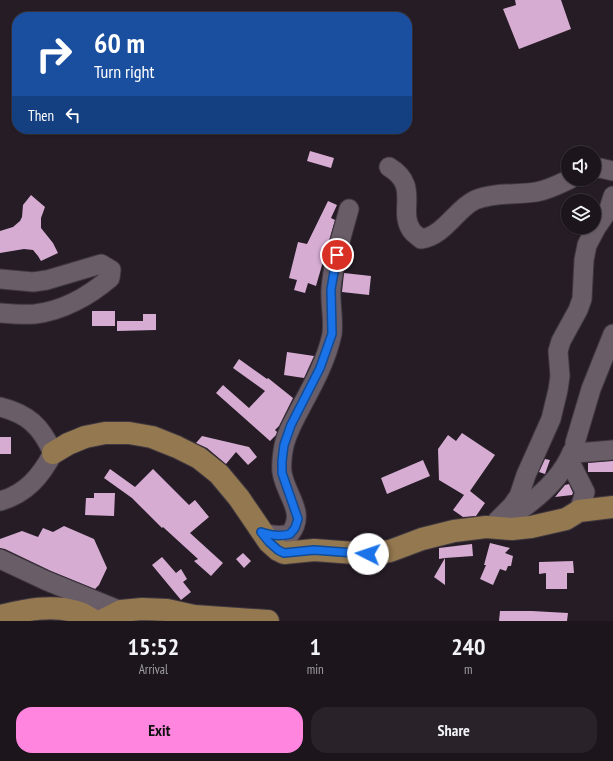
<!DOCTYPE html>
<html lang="en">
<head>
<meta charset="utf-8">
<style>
	body { margin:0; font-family:"PT Sans Narrow",sans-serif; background:#292229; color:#f1f3f6; height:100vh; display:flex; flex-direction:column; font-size:15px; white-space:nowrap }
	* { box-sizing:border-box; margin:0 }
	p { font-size:13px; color:#a09fa3 }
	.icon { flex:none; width:22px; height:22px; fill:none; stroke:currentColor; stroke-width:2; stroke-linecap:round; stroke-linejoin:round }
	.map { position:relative; height:621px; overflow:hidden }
	.panel { display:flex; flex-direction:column; background:#1c151c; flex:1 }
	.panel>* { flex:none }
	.top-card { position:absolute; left:12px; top:12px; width:400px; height:122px; border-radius:16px; box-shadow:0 1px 3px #0004,0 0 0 1px #3a343b; background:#1a4fa0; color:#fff; overflow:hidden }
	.buttons { position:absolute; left:561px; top:146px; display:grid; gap:8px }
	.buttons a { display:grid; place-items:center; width:40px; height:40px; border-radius:50%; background:#1c151c; box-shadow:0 1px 3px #0004,0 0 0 1px #3a343b; font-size:20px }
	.pin { position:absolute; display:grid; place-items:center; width:34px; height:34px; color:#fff; margin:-17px; border:2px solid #fff; border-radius:50%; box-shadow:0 1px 4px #0007 }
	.me { position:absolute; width:44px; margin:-22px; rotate:274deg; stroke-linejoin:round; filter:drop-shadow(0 0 3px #0008) }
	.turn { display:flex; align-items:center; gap:14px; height:84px; padding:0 16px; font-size:18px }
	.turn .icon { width:52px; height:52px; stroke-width:2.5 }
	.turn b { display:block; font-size:28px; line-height:34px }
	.then { display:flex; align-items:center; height:38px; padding:0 16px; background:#0003; gap:8px; font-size:15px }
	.eta { display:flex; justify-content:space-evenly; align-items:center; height:68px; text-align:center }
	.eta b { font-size:24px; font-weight:700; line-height:28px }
	.primary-button { display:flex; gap:8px; margin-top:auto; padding:8px 16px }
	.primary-button a { flex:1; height:46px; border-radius:16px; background:#ff85df; color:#111; font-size:16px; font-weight:700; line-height:46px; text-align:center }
	.primary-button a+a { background:#292229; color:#f1f3f6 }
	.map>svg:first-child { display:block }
	.building { fill:#d6acd3 }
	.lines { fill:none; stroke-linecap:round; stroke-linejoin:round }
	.minor-casing { stroke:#403840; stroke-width:21 }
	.major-casing { stroke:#403840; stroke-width:24 }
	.minor { stroke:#695d68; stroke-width:19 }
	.major { stroke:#94784f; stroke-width:22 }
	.route-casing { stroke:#114b97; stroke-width:10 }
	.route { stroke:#1a73e8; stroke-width:7 }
</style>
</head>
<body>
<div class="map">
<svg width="613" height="621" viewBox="0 0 613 621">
	<rect width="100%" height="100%" fill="#251c25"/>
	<g class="building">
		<path d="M 515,0 L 561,0 L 571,29 L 519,49 L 503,9 L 516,5 Z"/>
		<path d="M 310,151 L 334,158 L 331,168 L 307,161 Z"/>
		<path d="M 31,195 L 45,207 L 41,218 L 41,228 L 53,243 L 58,253 L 41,261 L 38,256 L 33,250 L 24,249 L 0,253 L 0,231 L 13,227 L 20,221 L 22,217 L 23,205 Z"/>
		<path d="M 328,201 L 337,205 L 331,218 L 335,220 L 316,286 L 308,283 L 305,293 L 294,290 L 297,280 L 289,278 L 298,242 L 307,244 Z"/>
		<path d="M 344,273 L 371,276 L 369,295 L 342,292 Z"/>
		<rect x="92" y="311" width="23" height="15"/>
		<path d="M 143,314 L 156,314 L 156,330 L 117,331 L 117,321 L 143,321 Z"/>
		<path d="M 287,352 L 314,356 L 304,378 L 284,375 Z"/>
		<path d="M 239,359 L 267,379 L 268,378 L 293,398 L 279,426 L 275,430 L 277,432 L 276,435 L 270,441 L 216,393 L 223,385 L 249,408 L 265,391 L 233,368 Z"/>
		<path d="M 462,433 L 495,455 L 470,491 L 485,503 L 476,516 L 463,517 L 453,510 L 464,495 L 439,480 L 438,449 L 448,435 L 456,441 Z"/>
		<path d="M 202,436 L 249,447 L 257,457 L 248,465 L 236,452 L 226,464 L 207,448 L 196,443 Z"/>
		<rect x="0" y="437" width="11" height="17"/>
		<path d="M 545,459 L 550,460 L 545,474 L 539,472 Z"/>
		<path d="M 423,460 L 430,476 L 387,494 L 381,478 Z"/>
		<path d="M 613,461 L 613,472 L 588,472 L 588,463 Z"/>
		<path d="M 110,469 L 135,487 L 153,469 L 189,505 L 195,500 L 209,517 L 190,533 L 223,563 L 211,576 L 194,561 L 198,559 L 163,527 L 162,528 L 132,498 L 104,478 Z"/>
		<path d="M 569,484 L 573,493 L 572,495 L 555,497 L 565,485 Z"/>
		<path d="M 94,493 L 115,493 L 114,516 L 85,515 L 86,498 L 94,498 Z"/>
		<path d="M 64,526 L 94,539 L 107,568 L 99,585 L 95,589 L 51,571 L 5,549 L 0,548 L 0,539 L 22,531 L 38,537 L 43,528 L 53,532 Z"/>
		<path d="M 490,543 L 510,548 L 505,553 L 513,556 L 511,566 L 508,566 L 506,571 L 500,569 L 493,585 L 480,579 L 486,565 L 484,565 Z"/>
		<path d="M 472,544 L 473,556 L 445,558 L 445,585 L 434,577 L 445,558 L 439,559 L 439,548 Z"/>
		<path d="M 243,553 L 251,561 L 244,568 L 236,559 Z"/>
		<path d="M 162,557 L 176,573 L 181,569 L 187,579 L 183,582 L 191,592 L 181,600 L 152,565 Z"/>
		<path d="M 573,561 L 574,573 L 567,573 L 567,589 L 546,589 L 546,573 L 539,574 L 539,562 Z"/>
		<path d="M 500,611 L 532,611 L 568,613 L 567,621 L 499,621 Z"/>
	</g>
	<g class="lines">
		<defs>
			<g id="minor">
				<path d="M 389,167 C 421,186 397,211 412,231 C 414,234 418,236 421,239 C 444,236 456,209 475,200 C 493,192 517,195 536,192 C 548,190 560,184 570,179"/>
				<path d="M 594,169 L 600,168 L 613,171"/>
				<path d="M 0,279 L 33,282 L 47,280 L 101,264 L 111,270 L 110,278 C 89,296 62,311 35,314 C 23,315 11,314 0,313"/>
				<path d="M 0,407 C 28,414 41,426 53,453 C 41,476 26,494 0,501"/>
				<path d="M 576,453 L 613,450"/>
				<path d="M 569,460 L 585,492 L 579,511"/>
				<path d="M 509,517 C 516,514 521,509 527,505 C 547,490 563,474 572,452 L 576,453 L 575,443 L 591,389 L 613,334"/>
				<path d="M 497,521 L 512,506 L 519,496 L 526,475 L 551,419 L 558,390 L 560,376 L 558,351 L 561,341 L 578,310 L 582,299 L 584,260 L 587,245 L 596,228 L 609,209 L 613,196"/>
				<path d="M 261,532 C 271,535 279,537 290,534 C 307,512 285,495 282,472 C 281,465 282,458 283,451 C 285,435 294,421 301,407 C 313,385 327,359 332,334 C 334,319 330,304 331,289 C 333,262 342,235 349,209"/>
				<path d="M 0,559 L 47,581 L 121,611"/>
			</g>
			<g id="major">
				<path d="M 53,453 L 68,444 L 85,437 L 105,433 L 129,433 L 152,437 L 177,447 L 199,458 L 219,474 L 239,498 L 269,542 L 278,550 L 284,553 L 314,550 L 368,554 L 390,551 L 422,539 L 454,531 L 486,527 L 512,529 L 531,527 L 566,519 L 579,511 L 613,507"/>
				<path d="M 0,616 C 25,610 52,604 77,612 C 83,613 89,618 94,621"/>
				<path d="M 101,621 L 121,611 L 142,609 L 167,610 L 194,616 L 268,621"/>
			</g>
		</defs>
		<use href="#minor" class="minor-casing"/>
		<use href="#major" class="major-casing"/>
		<use href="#minor" class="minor"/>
		<use href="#major" class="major"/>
	</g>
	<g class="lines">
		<defs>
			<path id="route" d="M 337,255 L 331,289 L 332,334 L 320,368 L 291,425 L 284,445 L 282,461 L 282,473 L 298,519 L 295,528 L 290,534 C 279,537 271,535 261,532 L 269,542 L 278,550 L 284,553 L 314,550 L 368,554"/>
		</defs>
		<use href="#route" class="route-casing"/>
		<use href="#route" class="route"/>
	</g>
</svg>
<div class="buttons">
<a><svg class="icon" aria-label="sound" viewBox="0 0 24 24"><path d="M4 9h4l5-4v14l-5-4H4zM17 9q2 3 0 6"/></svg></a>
<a><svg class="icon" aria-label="layers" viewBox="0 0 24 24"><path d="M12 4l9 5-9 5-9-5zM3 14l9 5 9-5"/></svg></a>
</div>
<div class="pin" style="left:337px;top:255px;background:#d93025"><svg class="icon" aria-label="arrive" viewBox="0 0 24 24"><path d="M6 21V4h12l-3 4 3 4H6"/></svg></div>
<svg class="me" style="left:368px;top:554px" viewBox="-20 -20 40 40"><circle r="19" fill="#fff"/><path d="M0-13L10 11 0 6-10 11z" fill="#1a73e8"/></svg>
<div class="top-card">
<div class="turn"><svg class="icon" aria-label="right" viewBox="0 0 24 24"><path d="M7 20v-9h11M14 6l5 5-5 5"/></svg><div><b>60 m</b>Turn right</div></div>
<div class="then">Then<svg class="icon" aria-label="left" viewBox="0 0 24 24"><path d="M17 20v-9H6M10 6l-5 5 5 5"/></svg></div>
</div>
</div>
<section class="panel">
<div class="eta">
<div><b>15:52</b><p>Arrival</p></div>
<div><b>1</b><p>min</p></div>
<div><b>240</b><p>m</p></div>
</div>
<div class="primary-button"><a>Exit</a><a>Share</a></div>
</section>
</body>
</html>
